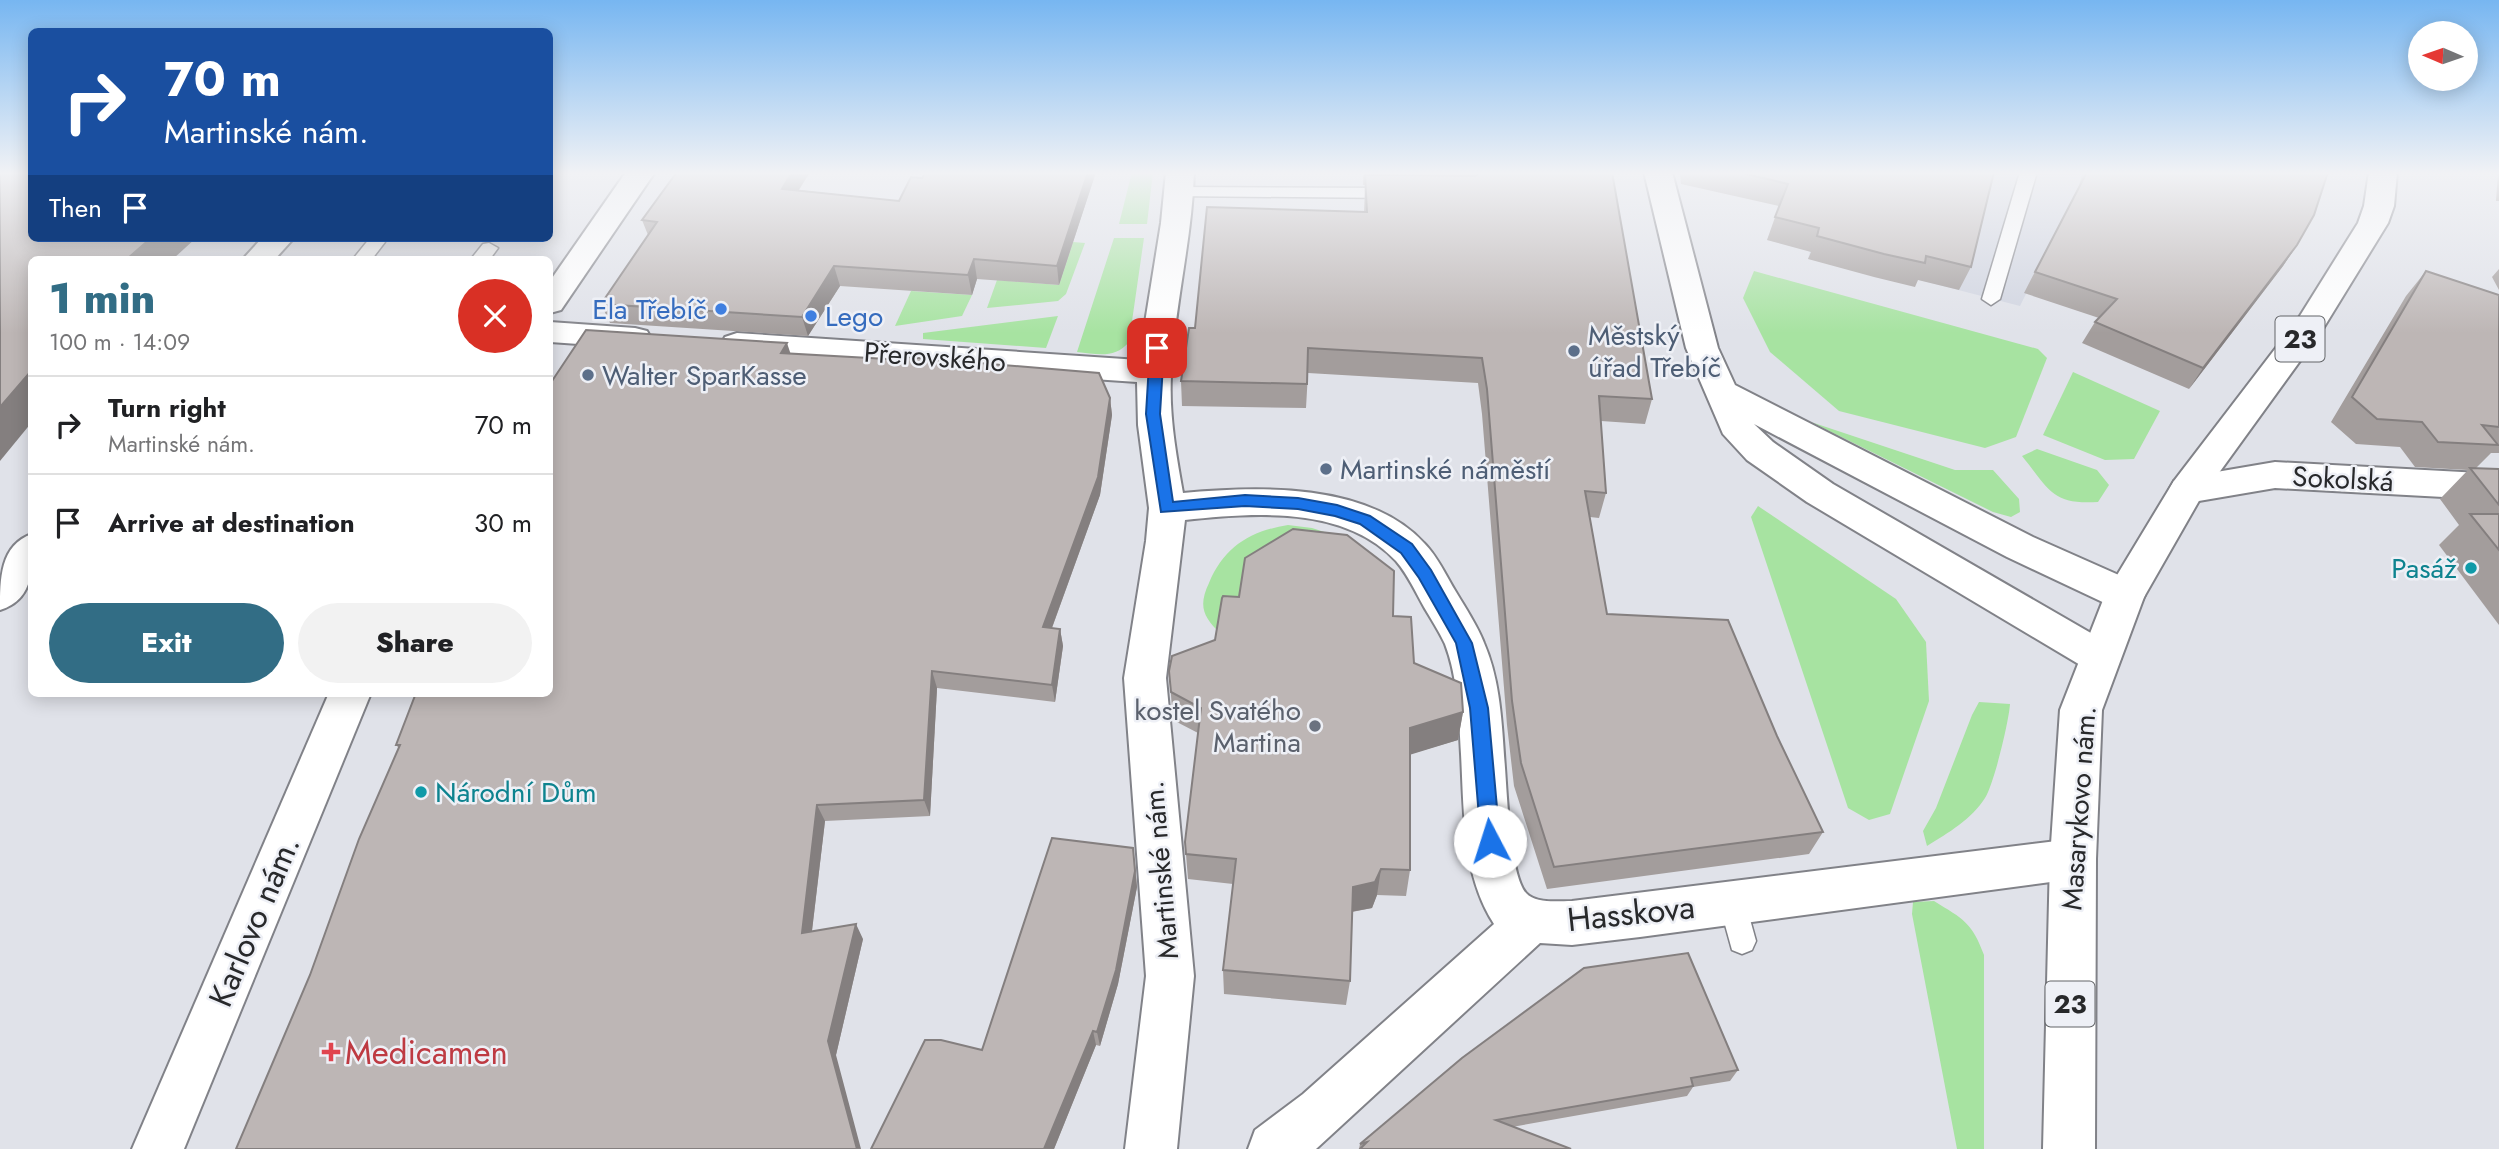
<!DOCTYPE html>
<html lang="en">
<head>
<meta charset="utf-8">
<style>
	body { margin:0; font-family:Jost,sans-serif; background:#f2f2f2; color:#202124; height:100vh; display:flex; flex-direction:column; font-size:26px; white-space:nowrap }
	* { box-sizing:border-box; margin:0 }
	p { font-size:23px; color:#757577 }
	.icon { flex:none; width:38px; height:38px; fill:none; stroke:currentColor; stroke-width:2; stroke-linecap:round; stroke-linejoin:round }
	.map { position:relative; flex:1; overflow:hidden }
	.details { position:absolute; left:28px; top:256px; width:525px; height:441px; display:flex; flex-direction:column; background:#fff; border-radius:10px; box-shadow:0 4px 18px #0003 }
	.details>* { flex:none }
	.top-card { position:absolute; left:28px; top:28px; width:525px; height:214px; border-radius:10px; box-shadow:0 4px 18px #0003; background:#1a4fa0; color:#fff; overflow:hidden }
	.needle { width:46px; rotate:272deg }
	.fabs { position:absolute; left:2408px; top:21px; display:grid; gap:14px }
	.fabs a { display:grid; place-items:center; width:70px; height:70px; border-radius:50%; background:#fff; box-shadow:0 4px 18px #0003; font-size:35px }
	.pin { position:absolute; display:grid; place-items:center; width:60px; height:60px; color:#fff; margin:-30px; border-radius:14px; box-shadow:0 4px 10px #0006 }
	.me { position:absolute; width:77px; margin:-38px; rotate:355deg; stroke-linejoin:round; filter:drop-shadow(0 0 5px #0008) }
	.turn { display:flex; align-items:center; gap:24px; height:147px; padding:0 21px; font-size:32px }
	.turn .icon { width:91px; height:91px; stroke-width:2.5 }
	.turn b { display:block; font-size:49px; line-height:60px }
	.then { display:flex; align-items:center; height:66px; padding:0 21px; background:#0003; gap:14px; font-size:26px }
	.round { display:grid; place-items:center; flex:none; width:74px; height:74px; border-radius:37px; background:#f2f2f2 }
	.summary { display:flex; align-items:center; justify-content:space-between; height:119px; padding:0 21px }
	h1 { font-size:42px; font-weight:800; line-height:52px; color:#326d85 }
	.action { display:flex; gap:14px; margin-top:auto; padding:14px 21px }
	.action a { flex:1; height:80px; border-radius:42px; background:#326d85; color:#fff; font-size:28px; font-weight:800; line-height:80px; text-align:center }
	.action a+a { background:#f2f2f2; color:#202124 }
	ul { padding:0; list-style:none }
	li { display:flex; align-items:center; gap:21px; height:98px; padding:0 21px; border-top:2px solid #e0e0e0 }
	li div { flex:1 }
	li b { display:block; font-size:26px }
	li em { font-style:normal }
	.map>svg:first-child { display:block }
	.built { fill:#d0d4e0 }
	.green { fill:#a7e3a1 }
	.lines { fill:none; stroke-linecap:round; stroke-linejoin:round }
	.service-casing { stroke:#818288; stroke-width:3 }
	.minor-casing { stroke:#818288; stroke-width:4 }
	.tertiary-casing { stroke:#818288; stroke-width:4 }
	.primary-casing { stroke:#818288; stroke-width:4 }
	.service { fill:#fff; fill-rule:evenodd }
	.minor { fill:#fff; fill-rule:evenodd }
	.tertiary { fill:#fff; fill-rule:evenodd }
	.primary { fill:#fff; fill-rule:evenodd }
	.wall { fill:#a39d9c }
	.shaded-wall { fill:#847f7f }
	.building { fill:#bdb6b5; stroke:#847f7f; stroke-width:2 }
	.route { fill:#1a73e8; stroke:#114b97; stroke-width:2 }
	.shop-dot { fill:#3f7fe0; stroke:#eef0f6; stroke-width:2.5 }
	.service-dot { fill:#5c6f8a; stroke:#eef0f6; stroke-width:2.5 }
	.culture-dot { fill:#0f9aa8; stroke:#eef0f6; stroke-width:2.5 }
	.worship-dot { fill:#6b7280; stroke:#eef0f6; stroke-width:2.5 }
	.health-dot { fill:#e0444e; stroke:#eef0f6; stroke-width:2.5 }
	.labels { text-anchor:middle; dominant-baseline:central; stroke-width:5; stroke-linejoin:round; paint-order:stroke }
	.shield { fill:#eef0f6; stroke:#636568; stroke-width:2 }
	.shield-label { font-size:26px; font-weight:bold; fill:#28292b }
	.shop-label { font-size:28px; fill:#366cbe; stroke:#eef0f6; text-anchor:end }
	.service-label { font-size:28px; fill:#4e5e75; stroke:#eef0f6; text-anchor:start }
	.street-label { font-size:28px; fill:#28292b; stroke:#eef0f6 }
	.culture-label { font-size:28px; fill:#0d838f; stroke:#eef0f6; text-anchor:end }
	.worship-label { font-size:28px; fill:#5b616d; stroke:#eef0f6; text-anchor:end }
	.near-street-label { font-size:33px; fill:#28292b; stroke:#eef0f6 }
	.near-health-label { font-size:33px; fill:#be3a42; stroke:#eef0f6; text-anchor:start }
</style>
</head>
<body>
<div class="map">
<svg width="2499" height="1149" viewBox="0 0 2499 1149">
	<rect width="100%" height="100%" fill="#e0e2e9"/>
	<path class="built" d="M 1795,172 L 2083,172 L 2081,179 L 2134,197 L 2079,187 L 2020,306 L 1916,279 L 1808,259 L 1810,251 L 1767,240 Z"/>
	<g class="green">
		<path d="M 1132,172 L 1153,172 L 1147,224 L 1119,224 Z"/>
		<path d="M 1114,238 L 1144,238 L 1129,342 C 1115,359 1097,354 1077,352 Z"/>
		<path d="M 1073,242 L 1085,243 L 1066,294 L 1058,301 L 987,308 L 997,280 L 1059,285 Z"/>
		<path d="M 1754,271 L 2038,349 L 2047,358 L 2016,437 L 1985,448 L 1839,411 L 1770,352 L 1743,298 Z"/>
		<path d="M 911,291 L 972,295 L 962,316 L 895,326 Z"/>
		<path d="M 1058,316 L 1046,348 L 923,339 L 923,333 Z"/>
		<path d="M 2073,372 L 2160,411 L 2134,459 L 2105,460 L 2043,435 Z"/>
		<path d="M 1811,422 L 1955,470 L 1993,470 L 2019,499 L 2020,512 L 2011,517 L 1993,512 Z"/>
		<path d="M 2037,449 L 2097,470 L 2109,485 L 2098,502 C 2051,505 2049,489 2022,456 Z"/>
		<path d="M 1758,506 L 1896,599 L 1926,642 L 1929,701 L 1890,814 L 1869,820 L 1848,808 L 1751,517 Z"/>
		<path d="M 1288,525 L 1312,528 L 1343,538 L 1221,634 C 1203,617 1198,606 1209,583 C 1224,547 1250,531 1288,525 Z"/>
		<path d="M 1979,702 L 2010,704 C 2009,721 1994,784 1985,798 C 1972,819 1948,833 1927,846 L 1923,831 L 1936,808 L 1972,715 Z"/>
		<path d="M 1934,901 C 1963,919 1972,922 1984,955 L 1984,1149 L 1957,1149 L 1912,914 L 1913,902 Z"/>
	</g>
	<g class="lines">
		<defs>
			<g id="service">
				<path d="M 2020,172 L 2037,172 L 2000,299 L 1991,305 L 1982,299 Z"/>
				<path d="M 1180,187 L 1394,188 L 1403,193 L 1394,198 L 1174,196 L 1171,192 Z"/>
				<path d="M 370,238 L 382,238 L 385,242 L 372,259 L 353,259 Z"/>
				<path d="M 489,243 L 498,248 L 490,259 L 471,259 L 483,244 Z"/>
				<path d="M 1733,890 L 1743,894 L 1756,941 L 1752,950 L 1742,954 L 1732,950 L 1719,903 L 1723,894 Z"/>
			</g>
			<g id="minor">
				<path d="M 626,172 L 655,172 L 561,310 L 550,313 L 550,281 Z"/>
				<path d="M 1166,172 L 1194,172 C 1192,241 1174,307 1171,376 C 1169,415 1176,454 1183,493 C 1258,486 1368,482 1424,543 C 1438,557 1446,576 1456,592 C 1466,609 1477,625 1484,643 C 1501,682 1502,727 1505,768 C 1507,794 1510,875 1526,893 C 1536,904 1558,901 1572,901 L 2073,839 L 2089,845 L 2096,859 L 2089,873 L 2073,879 L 1640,937 L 1572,945 L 1540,943 L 1316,1149 L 1248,1149 L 1255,1130 L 1303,1094 L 1494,924 C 1462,875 1464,810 1461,754 C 1459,717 1458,678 1445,644 C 1439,631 1431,619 1424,607 C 1415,591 1408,575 1396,561 C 1344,505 1254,513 1185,520 L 1166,678 L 1194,976 L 1177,1149 L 1125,1149 L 1146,976 L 1124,678 L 1146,541 L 1149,508 L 1138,425 L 1137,382 L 737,355 L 725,351 L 721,344 L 725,337 L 737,333 L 1139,360 L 1161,223 Z"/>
				<path d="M 550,322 L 635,328 L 647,331 L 651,338 L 647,345 L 635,348 L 550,342 Z"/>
				<path d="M 2275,462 L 2499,474 L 2499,500 L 2275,488 L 2187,503 L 2174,499 L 2169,490 L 2174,481 L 2187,477 Z"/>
				<path d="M 329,693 L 371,693 L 184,1149 L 132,1149 Z"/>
			</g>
			<g id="tertiary">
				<path d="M 1644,172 L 1672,172 L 1718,348 L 1735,385 L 2033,537 L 2139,584 L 2145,595 L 2139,606 L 2125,610 L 2111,606 L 2007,557 L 1754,424 L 1773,442 L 1833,484 L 2115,647 L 2121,658 L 2115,669 L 2101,674 L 2087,669 L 1807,502 L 1747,460 L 1723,434 L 1686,348 Z"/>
				<path d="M 262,238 L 294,238 L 275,259 L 243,259 Z"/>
				<path d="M 32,534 C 32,565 36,599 0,610 C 0,579 0,545 32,534 Z"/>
			</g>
			<path id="primary" d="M 2369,172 L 2397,172 L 2394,206 L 2388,223 L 2321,332 L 2200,499 L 2144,597 L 2102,710 L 2096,859 L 2095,1149 L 2043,1149 L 2050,859 L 2060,710 L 2105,595 L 2174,481 L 2298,319 L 2358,223 L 2364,206 Z"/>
		</defs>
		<use href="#service" class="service-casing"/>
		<use href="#minor" class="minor-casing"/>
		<use href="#tertiary" class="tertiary-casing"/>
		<use href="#primary" class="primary-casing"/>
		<use href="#service" class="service"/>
		<use href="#minor" class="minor"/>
		<use href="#tertiary" class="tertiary"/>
		<use href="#primary" class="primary"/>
	</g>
	<g class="wall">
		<path d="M 677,172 L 810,172 L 799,190 L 899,201 L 922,178 L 926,172 L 1096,172 L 1059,285 L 977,279 L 972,295 L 840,286 L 808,336 L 610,323 L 601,304 L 648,235 L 642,220 Z"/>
		<path d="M 1363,172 L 1612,172 L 1652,399 L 1645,424 L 1601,421 L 1606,493 L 1599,518 L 1590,517 L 1607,614 L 1777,736 L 1823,832 L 1809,854 L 1547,889 L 1514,786 L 1507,725 L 1482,414 L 1478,383 L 1308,373 L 1306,408 L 1182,406 L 1181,381 L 1195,328 L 1364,212 L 1365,185 L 1363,185 Z"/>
		<path d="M 1680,172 L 1994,172 L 1971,267 L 1959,290 L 1918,280 L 1915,287 L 1874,277 L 1808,259 L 1811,252 L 1767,240 L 1779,206 L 1681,184 Z"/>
		<path d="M 2083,172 L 2328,172 L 2297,245 L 2283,266 L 2189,389 L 2082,343 L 2095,322 L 2099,318 L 2024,293 L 2079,186 Z"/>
		<path d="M 2498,172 L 2499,172 L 2499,201 L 2496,201 Z"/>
		<path d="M 2499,269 L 2499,290 L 2492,277 Z"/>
		<path d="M 2426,271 L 2499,295 L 2499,453 L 2491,453 L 2476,468 L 2499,469 L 2499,625 L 2439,545 L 2459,525 L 2440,499 L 2468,470 L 2415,467 L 2400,447 L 2356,444 L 2331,422 L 2406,296 Z"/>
		<path d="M 790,353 L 1110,398 L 1112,415 L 1100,495 L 1052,628 L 1060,629 L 1063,646 L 1055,702 L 937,688 L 930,816 L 825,821 L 812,931 L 863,939 L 836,1055 L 310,975 L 399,748 L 396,745 Z"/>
		<path d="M 1393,616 L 1414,663 L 1463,712 L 1458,740 L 1410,754 L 1410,870 L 1406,896 L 1377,895 L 1372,908 L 1352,912 L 1350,981 L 1346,1005 L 1224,994 L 1223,970 L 1233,884 L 1188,879 L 1185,842 L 1198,733 L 1173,720 L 1169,671 Z"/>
		<path d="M 1135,863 L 1137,887 L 1118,984 L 1100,1046 L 1096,1045 L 1054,1149 L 871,1149 L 982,1050 Z"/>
		<path d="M 1462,1058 L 1738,1070 L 1730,1081 L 1693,1087 L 1687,1096 L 1512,1127 L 1571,1149 L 1359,1149 L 1360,1144 Z"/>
	</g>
	<g class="shaded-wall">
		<path d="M 792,172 L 810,172 L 787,208 L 782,189 Z"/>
		<path d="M 1088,172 L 1096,172 L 1059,285 L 1057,266 Z"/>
		<path d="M 151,238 L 196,238 L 173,259 L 127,259 Z"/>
		<path d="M 2297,245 L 2283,266 L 2189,389 L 2203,368 Z"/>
		<path d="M 974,259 L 977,279 L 972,295 L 968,275 Z"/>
		<path d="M 834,266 L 840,286 L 808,336 L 802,317 Z"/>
		<path d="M 787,343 L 793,361 L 781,353 Z"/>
		<path d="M 32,370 L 32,422 L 0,461 L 0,407 Z"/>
		<path d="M 1110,398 L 1112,415 L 1100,495 L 1046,644 L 1043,627 Z"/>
		<path d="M 1060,629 L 1063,646 L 1055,702 L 1052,685 Z"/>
		<path d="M 932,671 L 937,688 L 930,816 L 924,800 Z"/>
		<path d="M 1463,712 L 1458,740 L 1406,756 L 1410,728 Z"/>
		<path d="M 817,805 L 825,821 L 810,947 L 802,933 Z"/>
		<path d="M 1133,848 L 1137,887 L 1118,984 L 1100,1046 L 1097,1032 Z"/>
		<path d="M 1381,869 L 1377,895 L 1372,908 L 1350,912 L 1353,887 Z"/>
		<path d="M 856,924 L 863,939 L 836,1055 L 861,1149 L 857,1149 L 828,1041 Z"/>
		<path d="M 1093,1031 L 1096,1045 L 1054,1149 L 1044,1149 Z"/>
	</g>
	<g class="building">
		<path d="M 0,172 L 32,172 L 32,238 L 151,238 L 127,259 L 32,259 L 32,370 L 0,407 Z"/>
		<path d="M 677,172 L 792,172 L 782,189 L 899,201 L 911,177 L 922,178 L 926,172 L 1088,172 L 1057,266 L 974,259 L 968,275 L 834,266 L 802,317 L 601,304 L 657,222 L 642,220 Z"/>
		<path d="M 1482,172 L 1612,172 L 1652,399 L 1599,396 L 1606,493 L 1585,491 L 1607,614 L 1728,620 L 1777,736 L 1823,832 L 1554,867 L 1521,763 L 1512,701 L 1487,389 L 1482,358 L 1308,348 L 1307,384 L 1181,381 L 1189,328 L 1195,328 L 1207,207 L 1367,212 L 1365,175 L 1475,176 Z"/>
		<path d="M 1738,172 L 1994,172 L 1971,267 L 1926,256 L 1925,263 L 1884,254 L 1817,236 L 1819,228 L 1775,217 L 1788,184 Z"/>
		<path d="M 2087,172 L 2328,172 L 2314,215 L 2297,245 L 2203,368 L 2095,322 L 2117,299 L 2035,272 Z"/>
		<path d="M 2426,271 L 2499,295 L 2499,427 L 2482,425 L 2498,445 L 2438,442 L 2422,422 L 2377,419 L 2352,397 Z"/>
		<path d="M 586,330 L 787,343 L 781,353 L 905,360 L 906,357 L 1099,373 L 1110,398 L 1098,477 L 1043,627 L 1060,629 L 1052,685 L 932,671 L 924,800 L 817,805 L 802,933 L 856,924 L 828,1041 L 857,1149 L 236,1149 L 310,975 L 359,839 L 400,745 L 396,745 L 416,693 L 550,693 L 550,384 Z"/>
		<path d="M 2470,468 L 2499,469 L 2499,505 Z"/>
		<path d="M 2470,514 L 2499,514 L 2499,550 Z"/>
		<path d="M 1293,529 L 1347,535 L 1394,571 L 1393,616 L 1411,617 L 1414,663 L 1461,683 L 1463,712 L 1410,728 L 1410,870 L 1381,869 L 1375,882 L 1353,887 L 1350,981 L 1223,970 L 1236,859 L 1186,854 L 1185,842 L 1201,708 L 1171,692 L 1169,671 L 1172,656 L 1215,640 L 1222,598 L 1223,596 L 1239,597 L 1245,558 Z"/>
		<path d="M 1052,838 L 1133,848 L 1135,871 L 1116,970 L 1097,1032 L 1093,1031 L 1044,1149 L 871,1149 L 925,1040 L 941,1040 L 982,1050 Z"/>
		<path d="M 1688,953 L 1738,1070 L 1691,1078 L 1693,1086 L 1496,1120 L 1571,1149 L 1360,1149 L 1367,1142 L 1360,1144 L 1462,1058 L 1584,968 Z"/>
	</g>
	<linearGradient id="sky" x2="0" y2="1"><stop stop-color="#77b6f1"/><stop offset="0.52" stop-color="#f1f2f5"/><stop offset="1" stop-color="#f1f2f5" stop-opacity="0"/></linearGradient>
	<rect width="2499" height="333" fill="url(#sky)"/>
	<path class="route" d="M 1157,344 L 1164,348 L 1160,414 L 1173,502 L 1245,495 L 1298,498 L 1337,505 L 1370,516 L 1412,544 L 1431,570 L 1472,643 L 1488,708 L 1500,841 L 1497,847 L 1490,849 L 1484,847 L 1481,841 L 1470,708 L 1456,643 L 1419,578 L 1401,553 L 1360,524 L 1335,516 L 1298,509 L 1245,506 L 1161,512 L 1146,414 L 1150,348 Z"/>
	<g class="shop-dot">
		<circle cx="721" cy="309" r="7"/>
		<circle cx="811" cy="316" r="7"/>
	</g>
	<g class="service-dot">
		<circle cx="1574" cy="351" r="7"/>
		<circle cx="588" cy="375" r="7"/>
		<circle cx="1326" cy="469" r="7"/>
	</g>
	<g class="culture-dot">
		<circle cx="2471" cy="568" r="7"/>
		<circle cx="421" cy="792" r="7"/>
	</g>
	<circle class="worship-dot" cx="1315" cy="726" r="7"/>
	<path class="health-dot" d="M327.5 1041.5h7v7h7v7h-7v7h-7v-7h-7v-7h7z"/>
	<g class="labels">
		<g class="shield">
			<rect x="2275.5" y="316.5" width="49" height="45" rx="5"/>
			<rect x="2045.5" y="981.5" width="49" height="45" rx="5"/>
		</g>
		<g class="shield-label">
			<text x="2300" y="339">23</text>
			<text x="2070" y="1004">23</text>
		</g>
		<g class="shop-label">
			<text x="707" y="309">Ela Třebíč</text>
			<text x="825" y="316" text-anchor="start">Lego</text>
		</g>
		<g class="service-label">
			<text x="1588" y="335">Městský<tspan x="1588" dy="32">úřad Třebíč</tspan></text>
			<text x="602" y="375">Walter SparKasse</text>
			<text x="1340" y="469">Martinské náměstí</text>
		</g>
		<g class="street-label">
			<text transform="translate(935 357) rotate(4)">Přerovského</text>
			<text transform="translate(2343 479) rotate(3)">Sokolská</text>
			<text transform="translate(2079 808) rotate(-86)">Masarykovo nám.</text>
			<text transform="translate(1161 870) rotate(-95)">Martinské nám.</text>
		</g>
		<g class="culture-label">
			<text x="2457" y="568">Pasáž</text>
			<text x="435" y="792" text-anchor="start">Národní Dům</text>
		</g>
		<g class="worship-label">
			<text x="1301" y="710">kostel Svatého<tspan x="1301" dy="32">Martina</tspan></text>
		</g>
		<g class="near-street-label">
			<text transform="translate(1631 913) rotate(-6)">Hasskova</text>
			<text transform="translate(254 921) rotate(-67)">Karlovo nám.</text>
		</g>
		<g class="near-health-label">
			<text x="345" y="1052">Medicamen</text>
		</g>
	</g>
</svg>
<div class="fabs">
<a><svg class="needle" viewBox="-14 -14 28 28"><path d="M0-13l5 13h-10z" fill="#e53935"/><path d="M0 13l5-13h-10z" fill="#757577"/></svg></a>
</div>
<div class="pin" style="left:1157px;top:348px;background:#d93025"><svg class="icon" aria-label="arrive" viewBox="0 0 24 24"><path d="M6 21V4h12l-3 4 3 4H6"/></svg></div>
<svg class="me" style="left:1490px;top:841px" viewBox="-20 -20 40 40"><circle r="19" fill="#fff"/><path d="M0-13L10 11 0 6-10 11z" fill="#1a73e8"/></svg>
<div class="top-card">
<div class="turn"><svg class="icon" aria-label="right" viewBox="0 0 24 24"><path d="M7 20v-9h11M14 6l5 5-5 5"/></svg><div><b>70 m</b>Martinské nám.</div></div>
<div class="then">Then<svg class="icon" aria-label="arrive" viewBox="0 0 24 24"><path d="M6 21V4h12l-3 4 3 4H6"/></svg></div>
</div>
<section class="details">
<div class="summary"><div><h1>1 min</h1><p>100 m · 14:09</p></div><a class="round" style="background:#d93025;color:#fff"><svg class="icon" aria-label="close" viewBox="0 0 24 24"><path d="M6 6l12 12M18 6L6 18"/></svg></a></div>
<ul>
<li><svg class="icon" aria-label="right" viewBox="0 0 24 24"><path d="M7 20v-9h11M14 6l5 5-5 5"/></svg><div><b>Turn right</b><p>Martinské nám.</p></div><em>70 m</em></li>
<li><svg class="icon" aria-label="arrive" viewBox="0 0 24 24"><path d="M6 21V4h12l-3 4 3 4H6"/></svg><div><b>Arrive at destination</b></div><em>30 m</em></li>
</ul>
<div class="action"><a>Exit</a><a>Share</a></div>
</section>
</div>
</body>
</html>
